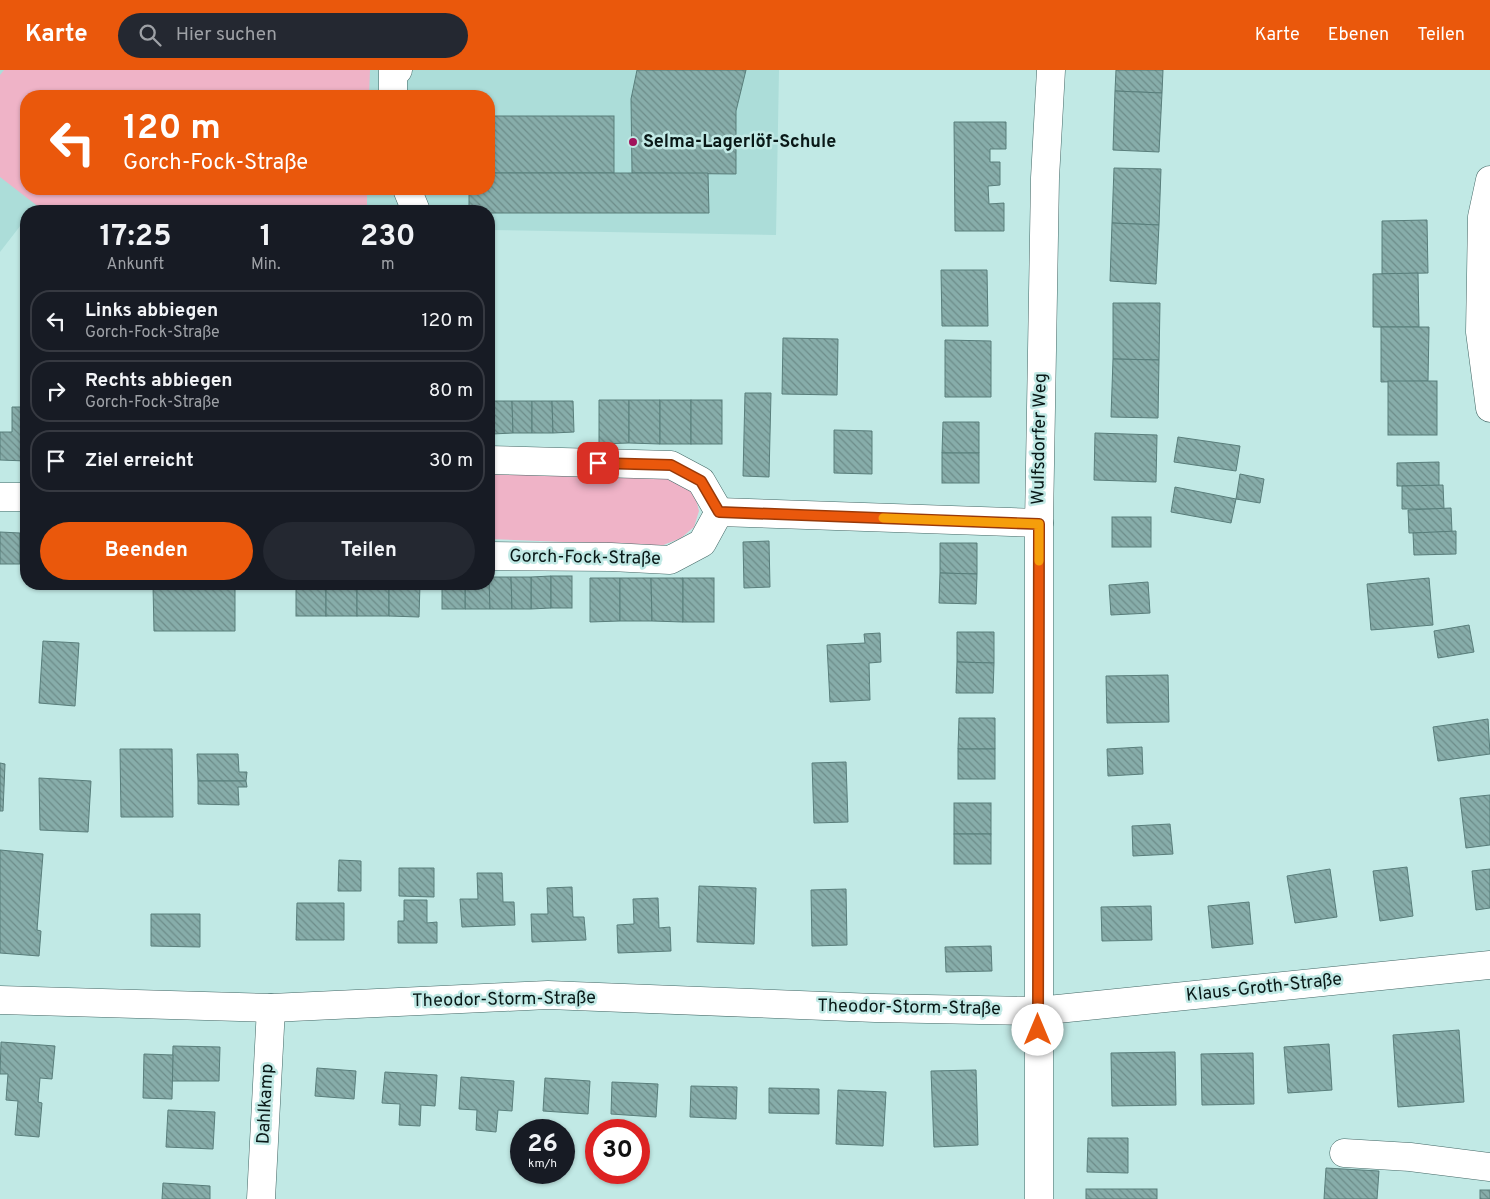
<!DOCTYPE html>
<html lang="de">
<head>
<meta charset="utf-8">
<style>
	body { margin:0; font-family:Overpass,sans-serif; background:#242831; color:#f1f3f6; height:100vh; display:flex; flex-direction:column; font-size:19px; white-space:nowrap }
	* { box-sizing:border-box; margin:0 }
	p { font-size:16px; color:#9ea1a6 }
	.icon { flex:none; width:28px; height:28px; fill:none; stroke:currentColor; stroke-width:2; stroke-linecap:round; stroke-linejoin:round }
	.map { position:relative; flex:1; overflow:hidden }
	.sheet { position:absolute; left:20px; top:135px; width:475px; height:385px; display:flex; flex-direction:column; background:#171b24; border-radius:20px; box-shadow:0 1px 4px #0004 }
	.sheet>* { flex:none }
	.banner { position:absolute; left:20px; top:20px; width:475px; height:105px; border-radius:20px; box-shadow:0 1px 4px #0004; background:#ea580c; color:#fff; overflow:hidden }
	.speed { position:absolute; left:510px; top:1049px; display:flex; gap:10px; font-size:25px; font-weight:700; text-align:center }
	.speed>* { display:grid; place-content:center; width:65px; height:65px; border-radius:50%; background:#171b24; box-shadow:0 1px 4px #0004; line-height:1 }
	.speed small { font-size:12px; font-weight:400 }
	.speed .limit { border:8px solid #d22; background:#fff; color:#111 }
	.pin { position:absolute; display:grid; place-items:center; width:42px; height:42px; color:#fff; margin:-21px; border-radius:10px; box-shadow:0 2px 8px #0006 }
	.me { position:absolute; width:55px; margin:-28px; rotate:0deg; stroke-linejoin:round; filter:drop-shadow(0 0 4px #0008) }
	.turn { display:flex; align-items:center; gap:18px; height:105px; padding:0 20px; font-size:22px }
	.turn .icon { width:65px; height:65px; stroke-width:2.5 }
	.turn b { display:block; font-size:35px; line-height:42px }
	.eta { display:flex; justify-content:space-evenly; align-items:center; height:85px; text-align:center }
	.eta b { font-size:30px; font-weight:700; line-height:35px }
	.primary-button { display:flex; gap:10px; margin-top:auto; padding:10px 20px }
	.primary-button a { flex:1; height:58px; border-radius:30px; background:#ea580c; color:#fff; font-size:20px; font-weight:700; line-height:58px; text-align:center }
	.primary-button a+a { background:#242831; color:#f1f3f6 }
	ul { padding:0; list-style:none }
	li { display:flex; align-items:center; gap:15px; height:62px; margin:0 10px 8px; padding:0 10px; border:2px solid #363941; border-radius:20px }
	li div { flex:1 }
	li b { display:block; font-size:19px }
	li em { font-style:normal }
	header { display:flex; align-items:center; gap:30px; box-sizing:border-box; height:70px; padding:0 25px; background:#ea580c; color:#fff }
	header strong { font-size:24px }
	nav { display:flex; gap:28px; margin-inline-start:auto; font-size:18px }
	.search { width:350px; height:45px; background:#242831; display:flex; align-items:center; gap:12px; box-sizing:border-box; padding:0 18px; border-radius:28px; color:#9ea1a6; font-size:19px }
	.map>svg:first-child { display:block }
	.built { fill:#acddd9; fill-rule:evenodd }
	.park { fill:#efb3c7 }
	.building { fill:url(#building-back-hatch); stroke:#597e7b }
	.lines { fill:none; stroke-linecap:round; stroke-linejoin:round }
	.minor-casing { stroke:#436765; stroke-width:29 }
	.minor { stroke:#fff; stroke-width:28 }
	.route-casing { stroke:#983908; stroke-width:12 }
	.route { stroke:#ea580c; stroke-width:9 }
	.slow { stroke:#f59e0b; stroke-width:9 }
	.poi-dot { fill:#a1145c; stroke:#c1e9e5; stroke-width:2 }
	.labels { text-anchor:middle; dominant-baseline:central; stroke-width:5; stroke-linejoin:round; paint-order:stroke }
	.poi-label { font-size:18px; font-weight:bold; fill:#091817; stroke:#c1e9e5; text-anchor:start }
	.street-label { font-size:18px; fill:#091817; stroke:#c1e9e5 }
</style>
</head>
<body>
<header>
<strong>Karte</strong>
<div class="search"><svg class="icon" aria-label="search" viewBox="0 0 24 24"><circle cx="10" cy="10" r="6"/><path d="M15 15l6 6"/></svg>Hier suchen</div>
<nav><a>Karte</a><a>Ebenen</a><a>Teilen</a></nav>
</header>
<div class="map">
<svg width="1490" height="1129" viewBox="0 0 1490 1129">
	<defs>
		<pattern id="building-back-hatch" width="6" height="6" patternUnits="userSpaceOnUse" patternTransform="scale(1.25)"><rect width="6" height="6" fill="#87adaa"/><path d="M-1 5l2 2M0 0l6 6M5-1l2 2" fill="none" stroke="#6d8c89"/></pattern>
	</defs>
	<rect width="100%" height="100%" fill="#c1e9e5"/>
	<path class="built" d="M 0,0 L 779,0 L 776,165 L 489,160 L 489,141 L 26,141 L 26,151 L 24,151 L 0,182 ZM 26,26 L 489,26 L 489,119 L 26,119 Z"/>
	<g class="park">
		<path d="M 4,0 L 370,0 L 369,26 L 26,26 L 26,119 L 367,119 L 367,141 L 44,141 L 0,107 L 0,5 Z"/>
		<path d="M 489,402 L 650,405 L 677,409 L 695,425 L 699,441 L 694,457 L 681,468 L 661,476 L 489,469 Z"/>
	</g>
	<g class="building">
		<path d="M 637,0 L 746,0 L 736,41 L 736,104 L 632,103 L 631,29 Z"/>
		<path d="M 1116,0 L 1163,0 L 1162,23 L 1115,21 Z"/>
		<path d="M 1115,21 L 1162,23 L 1159,82 L 1113,80 Z"/>
		<rect x="489" y="46" width="125" height="57"/>
		<path d="M 954,52 L 1006,52 L 1006,79 L 990,79 L 990,92 L 1000,92 L 1000,115 L 988,116 L 989,134 L 1004,133 L 1004,161 L 955,161 Z"/>
		<path d="M 1114,98 L 1161,99 L 1159,155 L 1112,153 Z"/>
		<path d="M 489,103 L 708,103 L 709,143 L 489,143 L 489,141 L 469,141 L 469,119 L 489,119 Z"/>
		<path d="M 1427,150 L 1428,203 L 1382,204 L 1382,151 Z"/>
		<path d="M 1112,153 L 1159,155 L 1156,214 L 1110,211 Z"/>
		<path d="M 941,200 L 987,200 L 988,256 L 942,256 Z"/>
		<path d="M 1418,203 L 1419,257 L 1373,257 L 1373,204 Z"/>
		<path d="M 1113,233 L 1160,233 L 1159,290 L 1113,289 Z"/>
		<path d="M 1381,257 L 1429,257 L 1428,311 L 1381,312 Z"/>
		<path d="M 783,268 L 838,269 L 837,325 L 782,324 Z"/>
		<path d="M 945,270 L 991,271 L 991,327 L 945,327 Z"/>
		<path d="M 1113,289 L 1159,290 L 1158,348 L 1111,347 Z"/>
		<rect x="1388" y="311" width="49" height="54"/>
		<path d="M 745,323 L 771,323 L 769,407 L 743,406 Z"/>
		<path d="M 599,330 L 629,330 L 629,373 L 599,374 Z"/>
		<path d="M 629,330 L 660,330 L 660,374 L 629,373 Z"/>
		<rect x="660" y="330" width="31" height="44"/>
		<rect x="691" y="330" width="31" height="44"/>
		<path d="M 489,331 L 491,331 L 492,364 L 489,364 Z"/>
		<path d="M 491,331 L 512,331 L 513,363 L 492,364 Z"/>
		<path d="M 512,331 L 532,331 L 532,363 L 513,363 Z"/>
		<path d="M 532,331 L 552,331 L 553,363 L 532,363 Z"/>
		<path d="M 552,331 L 573,331 L 574,362 L 553,363 Z"/>
		<path d="M 12,337 L 26,337 L 26,391 L 0,390 L 0,362 L 12,362 Z"/>
		<path d="M 943,352 L 979,352 L 979,383 L 942,383 Z"/>
		<path d="M 834,360 L 872,361 L 872,404 L 834,403 Z"/>
		<path d="M 1095,363 L 1157,365 L 1156,412 L 1094,410 Z"/>
		<path d="M 1178,367 L 1240,376 L 1236,401 L 1174,392 Z"/>
		<rect x="942" y="383" width="37" height="30"/>
		<path d="M 1439,392 L 1439,416 L 1397,416 L 1397,393 Z"/>
		<path d="M 1240,404 L 1264,409 L 1260,433 L 1236,429 Z"/>
		<path d="M 1443,415 L 1444,439 L 1402,439 L 1402,416 Z"/>
		<path d="M 1175,417 L 1236,429 L 1231,453 L 1171,442 Z"/>
		<path d="M 1451,438 L 1452,462 L 1409,463 L 1408,440 Z"/>
		<rect x="1112" y="447" width="39" height="30"/>
		<path d="M 1456,461 L 1456,484 L 1414,485 L 1413,463 Z"/>
		<path d="M 0,462 L 20,463 L 20,494 L 0,494 Z"/>
		<path d="M 20,463 L 26,463 L 26,495 L 20,494 Z"/>
		<path d="M 769,471 L 770,517 L 744,518 L 743,472 Z"/>
		<path d="M 940,473 L 977,473 L 977,504 L 940,503 Z"/>
		<path d="M 940,503 L 977,504 L 976,534 L 939,533 Z"/>
		<path d="M 551,506 L 551,538 L 531,539 L 531,507 Z"/>
		<rect x="551" y="506" width="21" height="32"/>
		<path d="M 489,507 L 490,539 L 465,539 L 465,514 L 489,514 Z"/>
		<path d="M 489,507 L 511,507 L 512,539 L 490,539 Z"/>
		<path d="M 511,507 L 531,507 L 531,539 L 512,539 Z"/>
		<path d="M 590,508 L 620,508 L 620,551 L 590,552 Z"/>
		<path d="M 620,508 L 651,508 L 652,551 L 620,551 Z"/>
		<path d="M 651,508 L 683,508 L 683,552 L 652,551 Z"/>
		<rect x="683" y="508" width="31" height="44"/>
		<path d="M 1429,508 L 1433,555 L 1371,560 L 1367,514 Z"/>
		<path d="M 1148,512 L 1150,543 L 1111,545 L 1109,515 Z"/>
		<path d="M 196,514 L 235,515 L 235,561 L 154,561 L 153,516 Z"/>
		<rect x="296" y="514" width="30" height="32"/>
		<rect x="326" y="514" width="31" height="32"/>
		<rect x="357" y="514" width="32" height="32"/>
		<path d="M 389,514 L 420,514 L 419,547 L 389,546 Z"/>
		<rect x="442" y="514" width="23" height="25"/>
		<path d="M 1469,555 L 1474,582 L 1438,588 L 1434,561 Z"/>
		<path d="M 957,562 L 994,562 L 994,593 L 957,592 Z"/>
		<path d="M 880,563 L 881,592 L 869,593 L 870,630 L 830,632 L 827,575 L 865,573 L 864,564 Z"/>
		<path d="M 43,571 L 79,573 L 75,636 L 39,633 Z"/>
		<path d="M 957,592 L 994,593 L 993,623 L 956,623 Z"/>
		<path d="M 1168,605 L 1169,652 L 1107,653 L 1106,606 Z"/>
		<path d="M 959,648 L 995,648 L 995,679 L 958,679 Z"/>
		<path d="M 1488,649 L 1490,684 L 1438,691 L 1433,657 Z"/>
		<path d="M 1142,677 L 1143,704 L 1108,706 L 1107,679 Z"/>
		<path d="M 120,679 L 172,679 L 173,747 L 121,747 Z"/>
		<rect x="958" y="679" width="37" height="30"/>
		<path d="M 197,684 L 238,684 L 239,702 L 247,702 L 246,711 L 198,711 Z"/>
		<path d="M 846,692 L 848,752 L 814,753 L 812,693 Z"/>
		<path d="M 0,693 L 5,694 L 3,741 L 0,741 Z"/>
		<path d="M 39,708 L 91,711 L 88,762 L 40,760 Z"/>
		<path d="M 198,711 L 246,711 L 247,717 L 238,717 L 239,735 L 198,734 Z"/>
		<path d="M 1490,725 L 1490,775 L 1466,778 L 1460,728 Z"/>
		<rect x="954" y="733" width="37" height="31"/>
		<path d="M 1170,754 L 1173,784 L 1133,786 L 1132,756 Z"/>
		<rect x="954" y="764" width="37" height="30"/>
		<path d="M 0,780 L 43,784 L 37,860 L 41,861 L 39,886 L 0,883 Z"/>
		<path d="M 339,790 L 361,791 L 361,821 L 338,821 Z"/>
		<path d="M 1407,797 L 1413,846 L 1380,851 L 1373,801 Z"/>
		<path d="M 399,798 L 434,798 L 434,827 L 399,826 Z"/>
		<path d="M 1330,799 L 1337,847 L 1295,853 L 1287,806 Z"/>
		<path d="M 1490,799 L 1490,838 L 1476,840 L 1472,801 Z"/>
		<path d="M 477,803 L 502,803 L 503,832 L 514,832 L 515,855 L 462,857 L 460,829 L 478,829 Z"/>
		<path d="M 699,816 L 756,818 L 754,874 L 697,872 Z"/>
		<path d="M 572,817 L 573,847 L 584,847 L 586,870 L 532,872 L 531,844 L 548,844 L 547,818 Z"/>
		<path d="M 846,819 L 847,875 L 812,876 L 811,820 Z"/>
		<path d="M 658,828 L 659,858 L 670,857 L 671,881 L 618,883 L 617,855 L 634,854 L 633,829 Z"/>
		<path d="M 404,830 L 427,830 L 427,853 L 437,852 L 437,873 L 398,873 L 398,851 L 404,851 Z"/>
		<path d="M 1249,832 L 1253,874 L 1212,878 L 1208,836 Z"/>
		<path d="M 297,833 L 344,833 L 344,870 L 296,870 Z"/>
		<path d="M 1151,836 L 1152,870 L 1102,871 L 1101,837 Z"/>
		<path d="M 151,844 L 200,844 L 200,877 L 151,876 Z"/>
		<path d="M 991,876 L 992,901 L 946,902 L 945,877 Z"/>
		<path d="M 1459,960 L 1464,1032 L 1398,1037 L 1393,965 Z"/>
		<path d="M 1,972 L 55,976 L 52,1009 L 40,1008 L 38,1032 L 42,1033 L 39,1067 L 15,1065 L 18,1031 L 6,1030 L 8,1004 L 0,1004 Z"/>
		<path d="M 1329,974 L 1332,1020 L 1288,1023 L 1284,977 Z"/>
		<path d="M 173,976 L 220,977 L 219,1011 L 172,1011 Z"/>
		<path d="M 1175,982 L 1176,1035 L 1112,1036 L 1111,983 Z"/>
		<path d="M 1253,983 L 1254,1034 L 1202,1035 L 1201,984 Z"/>
		<path d="M 144,984 L 173,985 L 172,1029 L 143,1028 Z"/>
		<path d="M 317,998 L 356,1001 L 354,1029 L 315,1026 Z"/>
		<path d="M 976,1000 L 978,1075 L 934,1077 L 931,1001 Z"/>
		<path d="M 385,1002 L 437,1005 L 435,1036 L 421,1035 L 420,1056 L 399,1055 L 400,1034 L 382,1033 Z"/>
		<path d="M 461,1007 L 514,1011 L 512,1041 L 498,1040 L 496,1062 L 476,1060 L 477,1040 L 459,1039 Z"/>
		<path d="M 545,1008 L 590,1011 L 588,1044 L 543,1041 Z"/>
		<path d="M 612,1012 L 658,1014 L 656,1047 L 611,1044 Z"/>
		<path d="M 691,1016 L 737,1017 L 736,1049 L 690,1047 Z"/>
		<path d="M 769,1018 L 819,1019 L 819,1044 L 769,1043 Z"/>
		<path d="M 838,1020 L 886,1022 L 883,1076 L 836,1074 Z"/>
		<path d="M 168,1040 L 215,1042 L 213,1079 L 166,1077 Z"/>
		<path d="M 1088,1068 L 1128,1068 L 1128,1103 L 1087,1102 Z"/>
		<path d="M 1326,1098 L 1379,1101 L 1377,1129 L 1324,1129 Z"/>
		<path d="M 163,1113 L 210,1116 L 210,1129 L 162,1129 Z"/>
		<rect x="1086" y="1119" width="71" height="10"/>
		<rect x="1480" y="1120" width="10" height="9"/>
	</g>
	<g class="lines">
		<defs>
			<g id="minor">
				<path d="M 393,26 L 393,1 L 398,0"/>
				<path d="M 1490,110 L 1482,147 L 1480,262 L 1490,338"/>
				<path d="M 407,119 L 416,141"/>
				<path d="M 489,390 L 671,395 L 701,411 L 719,442"/>
				<path d="M 0,427 L 26,427"/>
				<path d="M 719,442 L 1039,453"/>
				<path d="M 489,486 L 611,487 L 670,490 L 702,473 L 719,442"/>
				<path d="M 0,930 L 271,938 L 548,925 L 875,938 L 1038,941 L 1490,895"/>
				<path d="M 1344,1083 L 1410,1087 L 1490,1097"/>
				<path d="M 261,1129 L 271,938"/>
				<path d="M 1039,1129 L 1039,453 L 1045,108 L 1051,0"/>
			</g>
		</defs>
		<use href="#minor" class="minor-casing"/>
		<use href="#minor" class="minor"/>
	</g>
	<g class="lines">
		<defs>
			<path id="route" d="M 598,393 L 671,395 L 701,411 L 719,442 L 1039,454 L 1038,960"/>
		</defs>
		<use href="#route" class="route-casing"/>
		<use href="#route" class="route"/>
		<path class="slow" d="M 883,448 L 1039,454 L 1039,491"/>
	</g>
	<circle class="poi-dot" cx="633" cy="72" r="5"/>
	<g class="labels">
		<g class="poi-label">
			<text x="643" y="72">Selma-Lagerlöf-Schule</text>
		</g>
		<g class="street-label">
			<text transform="translate(1040 369) rotate(-89)">Wulfsdorfer Weg</text>
			<text transform="translate(585 488) rotate(1)">Gorch-Fock-Straße</text>
			<text transform="translate(1264 918) rotate(-6)">Klaus-Groth-Straße</text>
			<text transform="translate(504 930) rotate(-1)">Theodor-Storm-Straße</text>
			<text transform="translate(909 938) rotate(1)">Theodor-Storm-Straße</text>
			<text transform="translate(266 1034) rotate(-87)">Dahlkamp</text>
		</g>
	</g>
</svg>
<div class="speed"><div>26<small>km/h</small></div><div class="limit">30</div></div>
<div class="pin" style="left:598px;top:393px;background:#d93025"><svg class="icon" aria-label="arrive" viewBox="0 0 24 24"><path d="M6 21V4h12l-3 4 3 4H6"/></svg></div>
<svg class="me" style="left:1038px;top:960px" viewBox="-20 -20 40 40"><circle r="19" fill="#fff"/><path d="M0-13L10 11 0 6-10 11z" fill="#ea580c"/></svg>
<div class="banner">
<div class="turn"><svg class="icon" aria-label="left" viewBox="0 0 24 24"><path d="M17 20v-9H6M10 6l-5 5 5 5"/></svg><div><b>120 m</b>Gorch-Fock-Straße</div></div>
</div>
<section class="sheet">
<div class="eta">
<div><b>17:25</b><p>Ankunft</p></div>
<div><b>1</b><p>Min.</p></div>
<div><b>230</b><p>m</p></div>
</div>
<ul>
<li><svg class="icon" aria-label="left" viewBox="0 0 24 24"><path d="M17 20v-9H6M10 6l-5 5 5 5"/></svg><div><b>Links abbiegen</b><p>Gorch-Fock-Straße</p></div><em>120 m</em></li>
<li><svg class="icon" aria-label="right" viewBox="0 0 24 24"><path d="M7 20v-9h11M14 6l5 5-5 5"/></svg><div><b>Rechts abbiegen</b><p>Gorch-Fock-Straße</p></div><em>80 m</em></li>
<li><svg class="icon" aria-label="arrive" viewBox="0 0 24 24"><path d="M6 21V4h12l-3 4 3 4H6"/></svg><div><b>Ziel erreicht</b></div><em>30 m</em></li>
</ul>
<div class="primary-button"><a>Beenden</a><a>Teilen</a></div>
</section>
</div>
</body>
</html>
